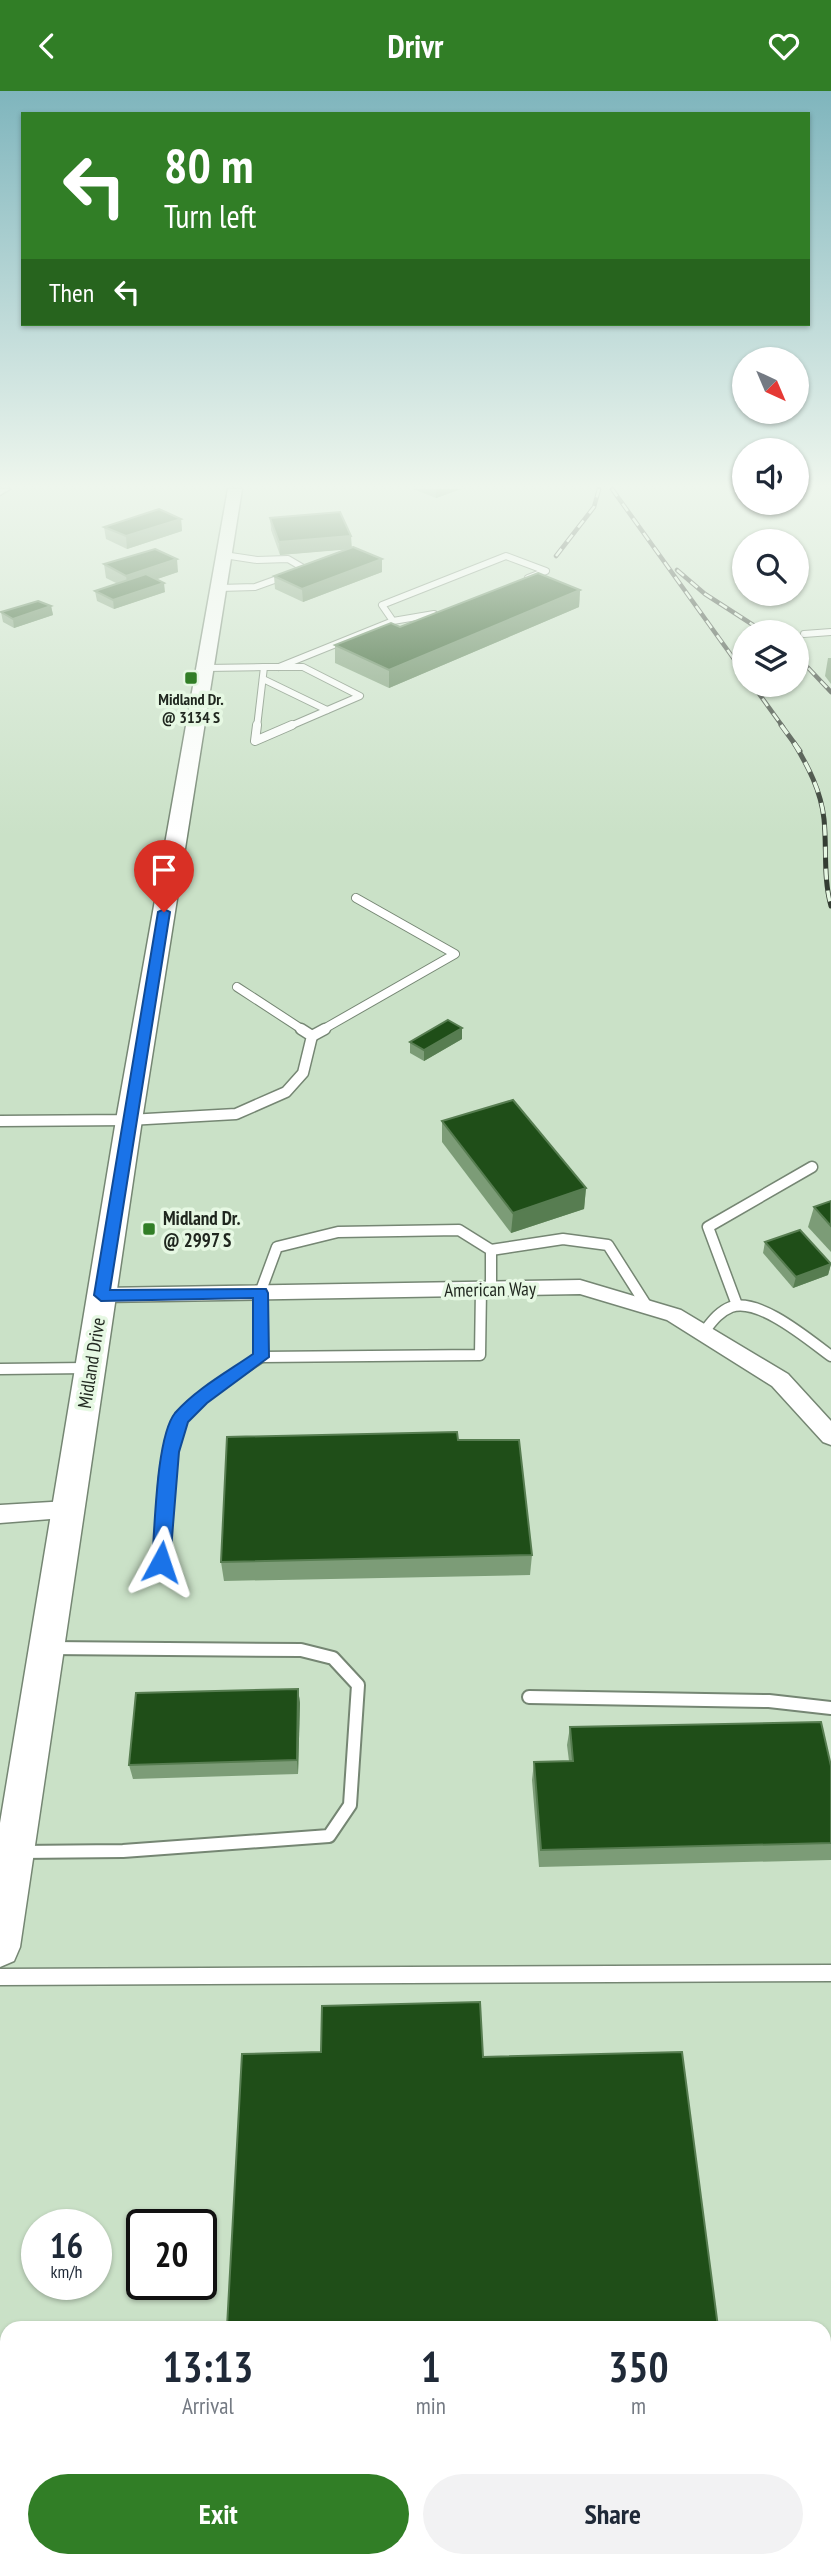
<!DOCTYPE html>
<html lang="en">
<head>
<meta charset="utf-8">
<style>
	body { margin:0; font-family:"PT Sans Narrow",sans-serif; background:#f2f2f3; color:#1f2937; height:100vh; display:flex; flex-direction:column; font-size:26px; white-space:nowrap }
	* { box-sizing:border-box; margin:0 }
	p { font-size:23px; color:#747a83 }
	.icon { flex:none; width:38px; height:38px; fill:none; stroke:currentColor; stroke-width:2; stroke-linecap:round; stroke-linejoin:round }
	.map { position:relative; flex:1; overflow:hidden }
	.drawer { position:absolute; left:0px; top:2230px; width:831px; height:247px; display:flex; flex-direction:column; background:#fff; border-radius:21px 21px 0 0; box-shadow:0 2px 5px #0004 }
	.drawer>* { flex:none }
	.hud { position:absolute; left:21px; top:21px; width:789px; height:214px; border-radius:0px; box-shadow:0 2px 5px #0004; background:#317e26; color:#fff; overflow:hidden }
	.needle { width:46px; rotate:136deg }
	.tools { position:absolute; left:732px; top:256px; display:grid; gap:14px }
	.tools a { display:grid; place-items:center; width:77px; height:77px; border-radius:50%; background:#fff; box-shadow:0 2px 5px #0004; font-size:35px }
	.speed { position:absolute; left:21px; top:2118px; display:flex; gap:14px; font-size:35px; font-weight:700; text-align:center }
	.speed>* { display:grid; place-content:center; width:91px; height:91px; border-radius:50%; background:#fff; box-shadow:0 2px 5px #0004; line-height:1 }
	.speed small { font-size:18px; font-weight:400 }
	.speed .limit { border:4px solid #111; border-radius:10px; background:#fff; color:#111 }
	.pin { position:absolute; display:grid; place-items:center; width:60px; height:60px; color:#fff; margin:-72px -30px; border-radius:50% 50% 50% 0; rotate:-45deg; box-shadow:0 0 7px #0007 }
	.pin .icon { rotate:45deg }
	.me { position:absolute; width:77px; margin:-38px; rotate:5deg; stroke-linejoin:round; filter:drop-shadow(0 0 5px #0008) }
	.turn { display:flex; align-items:center; gap:24px; height:147px; padding:0 28px; font-size:32px }
	.turn .icon { width:91px; height:91px; stroke-width:2.5 }
	.turn b { display:block; font-size:49px; line-height:60px }
	.then { display:flex; align-items:center; height:66px; padding:0 28px; background:#0003; gap:14px; font-size:26px }
	.eta { display:flex; justify-content:space-evenly; align-items:center; height:119px; text-align:center }
	.eta b { font-size:42px; font-weight:600; line-height:49px }
	.action { display:flex; gap:14px; margin-top:auto; padding:14px 28px }
	.action a { flex:1; height:80px; border-radius:42px; background:#317e26; color:#fff; font-size:28px; font-weight:600; line-height:80px; text-align:center }
	.action a+a { background:#f2f2f3; color:#1f2937 }
	header { display:flex; justify-content:space-between; align-items:center; height:91px; padding:0 28px; background:#317e26; color:#fff; font-size:32px; font-weight:600 }
	.map>svg:first-child { display:block }
	.built { fill:#cae1c7; fill-rule:evenodd }
	.lines { fill:none; stroke-linecap:round; stroke-linejoin:round }
	.lane-far4-casing { stroke:#758673; stroke-width:8 }
	.lane-far3-casing { stroke:#758673; stroke-width:10 }
	.lane-far2-casing { stroke:#758673; stroke-width:13 }
	.lane-far1-casing { stroke:#758673; stroke-width:16 }
	.lane-casing { stroke:#758673; stroke-width:19 }
	.street-casing { stroke:#758673; stroke-width:3 }
	.secondary-casing { stroke:#758673; stroke-width:3 }
	.lane-far4 { stroke:#fff; stroke-width:6 }
	.lane-far3 { stroke:#fff; stroke-width:8 }
	.lane-far2 { stroke:#fff; stroke-width:10 }
	.lane-far1 { stroke:#fff; stroke-width:12 }
	.lane { stroke:#fff; stroke-width:16 }
	.street { fill:#fff; fill-rule:evenodd }
	.secondary { fill:#fff; fill-rule:evenodd }
	.rail-far1-casing { stroke:#333c32; stroke-width:4.5 }
	.rail-casing { stroke:#333c32; stroke-width:5 }
	.rail-far1 { stroke:#e6f8e3; stroke-width:2.5; stroke-dasharray:9; stroke-linecap:butt }
	.rail { stroke:#e6f8e3; stroke-width:3.5; stroke-dasharray:11; stroke-linecap:butt }
	.wall { fill:#7c9c77 }
	.shaded-wall { fill:#577d51 }
	.building { fill:#1f4e18; stroke:#577d51; stroke-width:2 }
	.route { fill:#1a73e8; stroke:#114b97; stroke-width:2 }
	.poi-dot { fill:#317e26; stroke:#e6f8e3; stroke-width:2.5 }
	.labels { text-anchor:middle; dominant-baseline:central; stroke-width:7; stroke-linejoin:round; paint-order:stroke }
	.far-poi-label { font-size:16px; font-weight:bold; fill:#1f261e; stroke:#e6f8e3 }
	.poi-label { font-size:19px; font-weight:bold; fill:#1f261e; stroke:#e6f8e3; text-anchor:start }
	.street-label { font-size:19px; fill:#1f261e; stroke:#e6f8e3 }
</style>
</head>
<body>
<header><svg class="icon" aria-label="back" viewBox="0 0 24 24"><path d="M15 5l-7 7 7 7"/></svg>Drivr<svg class="icon" aria-label="heart" viewBox="0 0 24 24"><path d="M12 20l-8-8c-3-5 5-10 8-4 3-6 11-1 8 4z"/></svg></header>
<div class="map">
<svg width="831" height="2475" viewBox="0 0 831 2475">
	<rect width="100%" height="100%" fill="#d9ebd6"/>
	<path class="built" d="M 0,398 L 744,398 L 744,411 L 796,411 L 796,398 L 831,398 L 831,2475 L 0,2475 ZM 744,450 L 796,450 L 796,502 L 744,502 ZM 744,541 L 796,541 L 796,593 L 744,593 ZM 37,2133 L 96,2133 L 96,2193 L 37,2193 ZM 142,2133 L 201,2133 L 201,2193 L 142,2193 ZM 7,2236 L 824,2236 L 824,2469 L 7,2469 Z"/>
	<g class="lines">
		<defs>
			<g id="lane-far4">
				<path d="M 219,497 L 255,496 L 305,478 L 288,468 L 257,469 L 224,464"/>
				<path d="M 393,530 L 382,514 L 506,465 L 546,480 L 528,487"/>
				<path d="M 804,543 L 831,541"/>
				<path d="M 264,576 L 303,576 L 360,605 L 288,636"/>
				<path d="M 279,576 L 393,530 L 434,523"/>
				<path d="M 205,577 L 264,576"/>
				<path d="M 263,588 L 327,619"/>
				<path d="M 257,636 L 264,576"/>
			</g>
			<g id="lane-far3">
				<path d="M 257,634 L 255,650 L 292,634"/>
				<path d="M 237,896 L 303,939"/>
				<path d="M 322,939 L 455,863 L 356,807"/>
			</g>
			<g id="lane-far2">
				<path d="M 312,945 L 325,938"/>
				<path d="M 0,1030 L 129,1029 L 236,1023 L 286,1001 L 303,982 L 312,945 L 301,938"/>
				<path d="M 491,1159 L 563,1148 L 608,1154 L 648,1217"/>
				<path d="M 481,1198 L 480,1264 L 261,1266 L 260,1202 L 277,1156 L 338,1141 L 459,1139 L 491,1159 L 491,1198"/>
				<path d="M 737,1214 L 708,1136 L 812,1076"/>
				<path d="M 703,1242 C 711,1232 718,1221 731,1216 C 759,1206 809,1249 831,1265"/>
				<path d="M 0,1278 L 88,1277"/>
				<path d="M 179,1330 L 205,1303 L 261,1266"/>
			</g>
			<g id="lane-far1">
				<path d="M 161,1471 C 164,1424 161,1372 180,1328"/>
				<path d="M 529,1606 L 769,1610 L 831,1617"/>
				<path d="M 19,1761 L 123,1760 L 329,1745 L 350,1714 L 358,1594 L 333,1567 L 301,1559 L 49,1557"/>
			</g>
			<g id="lane">
				<path d="M 0,1886 L 831,1882"/>
				<path d="M 824,2355 L 831,2350"/>
				<path d="M 665,2475 L 673,2469"/>
			</g>
			<g id="street">
				<path d="M 0,398 L 10,398 L 0,404 Z"/>
				<path d="M 580,1189 L 681,1219 L 788,1283 L 831,1330 L 831,1354 L 823,1351 L 772,1295 L 667,1229 L 580,1203 L 101,1211 L 94,1209 L 91,1204 L 94,1199 L 101,1197 Z"/>
				<path d="M 68,1410 L 76,1412 L 80,1419 L 76,1426 L 0,1432 L 0,1414 Z"/>
			</g>
			<path id="secondary" d="M 228,398 L 242,398 L 142,1029 L 20,1856 L 14,1870 L 0,1876 L 0,1732 L 116,1029 Z"/>
		</defs>
		<use href="#lane-far4" class="lane-far4-casing"/>
		<use href="#lane-far3" class="lane-far3-casing"/>
		<use href="#lane-far2" class="lane-far2-casing"/>
		<use href="#lane-far1" class="lane-far1-casing"/>
		<use href="#lane" class="lane-casing"/>
		<use href="#street" class="street-casing"/>
		<use href="#secondary" class="secondary-casing"/>
		<use href="#lane-far4" class="lane-far4"/>
		<use href="#lane-far3" class="lane-far3"/>
		<use href="#lane-far2" class="lane-far2"/>
		<use href="#lane-far1" class="lane-far1"/>
		<use href="#lane" class="lane"/>
		<use href="#street" class="street"/>
		<use href="#secondary" class="secondary"/>
		<defs>
			<g id="rail-far1">
				<path d="M 612,398 L 744,582"/>
				<path d="M 556,465 L 594,416 L 599,398"/>
				<path d="M 677,479 L 705,503 L 764,541"/>
				<path d="M 796,564 L 831,601"/>
				<path d="M 752,593 L 783,636"/>
			</g>
			<g id="rail">
				<path d="M 781,634 L 800,660"/>
				<path d="M 794,652 C 808,675 821,700 824,728 C 827,758 823,786 831,815"/>
			</g>
		</defs>
		<use href="#rail-far1" class="rail-far1-casing"/>
		<use href="#rail" class="rail-casing"/>
		<use href="#rail-far1" class="rail-far1"/>
		<use href="#rail" class="rail"/>
	</g>
	<g class="wall">
		<path d="M 413,398 L 461,398 L 436,407 Z"/>
		<path d="M 270,427 L 352,456 L 382,481 L 303,511 L 275,498 L 274,485 L 346,458 L 280,464 L 271,439 Z"/>
		<path d="M 181,428 L 182,440 L 127,458 L 106,448 L 104,436 Z"/>
		<path d="M 104,473 L 178,481 L 157,488 L 165,501 L 114,518 L 97,510 L 95,500 L 118,493 L 106,487 Z"/>
		<path d="M 580,499 L 579,516 L 389,597 L 335,572 L 335,554 L 400,536 Z"/>
		<path d="M 51,515 L 53,524 L 14,537 L 3,531 L 1,521 Z"/>
		<path d="M 828,567 L 831,567 L 831,593 L 825,585 Z"/>
		<path d="M 462,937 L 462,948 L 424,970 L 410,962 L 410,951 Z"/>
		<path d="M 442,1030 L 586,1097 L 584,1118 L 511,1142 L 442,1051 Z"/>
		<path d="M 831,1110 L 831,1161 L 808,1136 L 814,1116 Z"/>
		<path d="M 765,1151 L 831,1173 L 828,1184 L 793,1197 L 763,1162 Z"/>
		<path d="M 458,1349 L 532,1464 L 530,1484 L 224,1490 L 221,1471 Z"/>
		<path d="M 298,1598 L 300,1612 L 298,1683 L 133,1688 L 129,1674 Z"/>
		<path d="M 570,1636 L 831,1675 L 831,1769 L 539,1776 L 532,1689 L 534,1671 L 569,1670 L 567,1654 Z"/>
	</g>
	<g class="shaded-wall">
		<path d="M 436,398 L 461,398 L 436,407 Z"/>
		<path d="M 181,428 L 182,440 L 127,458 L 126,445 Z"/>
		<path d="M 351,445 L 352,458 L 280,464 L 279,451 Z"/>
		<path d="M 177,468 L 178,481 L 128,498 L 126,485 Z"/>
		<path d="M 382,468 L 382,481 L 303,511 L 302,498 Z"/>
		<path d="M 164,492 L 165,501 L 114,518 L 113,509 Z"/>
		<path d="M 580,499 L 579,516 L 389,597 L 389,579 Z"/>
		<path d="M 51,515 L 53,524 L 14,537 L 13,528 Z"/>
		<path d="M 462,937 L 462,948 L 424,970 L 424,959 Z"/>
		<path d="M 586,1097 L 584,1118 L 511,1142 L 513,1122 Z"/>
		<path d="M 831,1173 L 828,1184 L 793,1197 L 796,1186 Z"/>
		<path d="M 298,1598 L 300,1612 L 298,1683 L 297,1669 Z"/>
	</g>
	<g class="building">
		<path d="M 159,418 L 181,428 L 126,445 L 104,436 Z"/>
		<path d="M 340,421 L 351,445 L 279,451 L 270,427 Z"/>
		<path d="M 353,456 L 382,468 L 302,498 L 274,485 Z"/>
		<path d="M 155,458 L 177,468 L 126,485 L 104,473 Z"/>
		<path d="M 538,482 L 580,499 L 389,579 L 335,554 L 391,532 L 400,536 Z"/>
		<path d="M 146,483 L 164,492 L 113,509 L 95,500 Z"/>
		<path d="M 38,510 L 51,515 L 13,528 L 1,521 Z"/>
		<path d="M 448,929 L 462,937 L 424,959 L 410,951 Z"/>
		<path d="M 513,1009 L 586,1097 L 513,1122 L 442,1030 Z"/>
		<path d="M 831,1110 L 831,1135 L 814,1116 Z"/>
		<path d="M 800,1139 L 831,1173 L 796,1186 L 765,1151 Z"/>
		<path d="M 457,1341 L 458,1349 L 519,1349 L 532,1464 L 221,1471 L 227,1346 Z"/>
		<path d="M 298,1598 L 297,1669 L 129,1674 L 136,1602 Z"/>
		<path d="M 821,1631 L 831,1675 L 831,1752 L 541,1759 L 534,1671 L 573,1670 L 570,1636 Z"/>
		<path d="M 480,1911 L 483,1966 L 682,1961 L 718,2236 L 227,2236 L 242,1963 L 321,1961 L 322,1915 Z"/>
	</g>
	<linearGradient id="sky" x2="0" y2="1"><stop stop-color="#7fb5bd"/><stop offset="0.53" stop-color="#eef6ed"/><stop offset="1" stop-color="#eef6ed" stop-opacity="0"/></linearGradient>
	<rect width="831" height="745" fill="url(#sky)"/>
	<path class="route" d="M 164,818 L 170,821 L 110,1199 L 266,1198 L 268,1202 L 269,1266 L 207,1312 L 188,1331 L 179,1361 L 170,1471 L 168,1476 L 161,1479 L 155,1476 L 152,1471 C 155,1438 156,1346 175,1322 C 196,1298 227,1281 253,1263 L 253,1207 L 101,1210 L 94,1204 L 158,821 Z"/>
	<g class="poi-dot">
		<rect x="184" y="580" width="14" height="14" rx="3.5"/>
		<rect x="142" y="1131" width="14" height="14" rx="3.5"/>
	</g>
	<g class="labels">
		<g class="far-poi-label">
			<text x="191" y="608">Midland Dr.<tspan x="191" dy="18">@ 3134 S</tspan></text>
		</g>
		<g class="poi-label">
			<text x="163" y="1127">Midland Dr.<tspan x="163" dy="22">@ 2997 S</tspan></text>
		</g>
		<g class="street-label">
			<text transform="translate(490 1198) rotate(-1)">American Way</text>
			<text transform="translate(91 1272) rotate(-81)">Midland Drive</text>
		</g>
	</g>
</svg>
<div class="tools">
<a><svg class="needle" viewBox="-14 -14 28 28"><path d="M0-13l5 13h-10z" fill="#e53935"/><path d="M0 13l5-13h-10z" fill="#747a83"/></svg></a>
<a><svg class="icon" aria-label="sound" viewBox="0 0 24 24"><path d="M4 9h4l5-4v14l-5-4H4zM17 9q2 3 0 6"/></svg></a>
<a><svg class="icon" aria-label="search" viewBox="0 0 24 24"><circle cx="10" cy="10" r="6"/><path d="M15 15l6 6"/></svg></a>
<a><svg class="icon" aria-label="layers" viewBox="0 0 24 24"><path d="M12 4l9 5-9 5-9-5zM3 14l9 5 9-5"/></svg></a>
</div>
<div class="speed"><div>16<small>km/h</small></div><div class="limit">20</div></div>
<div class="pin" style="left:164px;top:821px;background:#d93025"><svg class="icon" aria-label="arrive" viewBox="0 0 24 24"><path d="M6 21V4h12l-3 4 3 4H6"/></svg></div>
<svg class="me" style="left:161px;top:1471px" viewBox="-20 -20 40 40"><path d="M0-17L14 15 0 8-14 15z" fill="#1a73e8" stroke="#fff" stroke-width="4"/></svg>
<div class="hud">
<div class="turn"><svg class="icon" aria-label="left" viewBox="0 0 24 24"><path d="M17 20v-9H6M10 6l-5 5 5 5"/></svg><div><b>80 m</b>Turn left</div></div>
<div class="then">Then<svg class="icon" aria-label="left" viewBox="0 0 24 24"><path d="M17 20v-9H6M10 6l-5 5 5 5"/></svg></div>
</div>
<section class="drawer">
<div class="eta">
<div><b>13:13</b><p>Arrival</p></div>
<div><b>1</b><p>min</p></div>
<div><b>350</b><p>m</p></div>
</div>
<div class="action"><a>Exit</a><a>Share</a></div>
</section>
</div>
</body>
</html>
